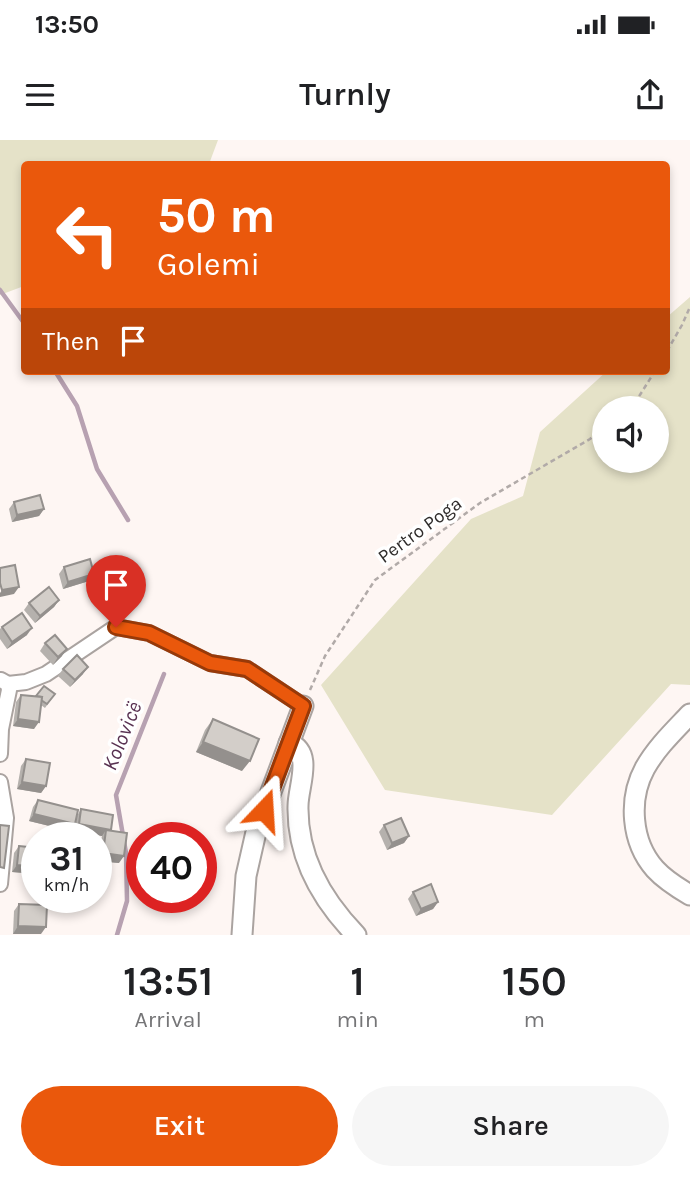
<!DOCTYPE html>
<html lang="en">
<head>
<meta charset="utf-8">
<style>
	body { margin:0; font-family:Karla,sans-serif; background:#f6f6f6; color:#202124; height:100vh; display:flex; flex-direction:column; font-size:26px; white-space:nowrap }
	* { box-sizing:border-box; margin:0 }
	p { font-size:23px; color:#757577 }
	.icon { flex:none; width:38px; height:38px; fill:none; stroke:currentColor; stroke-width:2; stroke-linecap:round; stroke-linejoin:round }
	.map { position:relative; height:795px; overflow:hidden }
	.sheet { display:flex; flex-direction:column; background:#fff; flex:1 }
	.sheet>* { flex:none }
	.banner { position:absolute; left:21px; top:21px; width:649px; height:214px; border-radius:7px; box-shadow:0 4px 10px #0003; background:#ea580c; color:#fff; overflow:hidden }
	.fabs { position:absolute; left:592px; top:256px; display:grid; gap:14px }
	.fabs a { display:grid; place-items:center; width:77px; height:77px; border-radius:50%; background:#fff; box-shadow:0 4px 10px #0003; font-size:35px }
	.speed { position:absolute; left:21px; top:682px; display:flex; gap:14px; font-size:35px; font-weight:700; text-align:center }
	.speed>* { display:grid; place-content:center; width:91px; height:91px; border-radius:50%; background:#fff; box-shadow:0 4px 10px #0003; line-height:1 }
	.speed small { font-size:18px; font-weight:400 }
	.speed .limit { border:10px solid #d22; background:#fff; color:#111 }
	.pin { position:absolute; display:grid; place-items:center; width:60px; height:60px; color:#fff; margin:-72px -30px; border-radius:50% 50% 50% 0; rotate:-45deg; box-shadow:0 0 7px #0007 }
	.pin .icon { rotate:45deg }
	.me { position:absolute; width:77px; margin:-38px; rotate:20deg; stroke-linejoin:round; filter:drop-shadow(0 0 5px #0008) }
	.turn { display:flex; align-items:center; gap:24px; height:147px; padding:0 21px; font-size:32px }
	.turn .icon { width:91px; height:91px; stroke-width:2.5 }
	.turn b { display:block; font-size:49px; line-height:60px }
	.then { display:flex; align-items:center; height:66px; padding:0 21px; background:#0003; gap:14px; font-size:26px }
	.eta { display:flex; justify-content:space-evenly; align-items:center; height:119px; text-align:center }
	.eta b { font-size:42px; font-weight:600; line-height:49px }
	.button { display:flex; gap:14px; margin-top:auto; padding:14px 21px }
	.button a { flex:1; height:80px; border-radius:42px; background:#ea580c; color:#fff; font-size:28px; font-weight:600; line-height:80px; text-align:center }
	.button a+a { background:#f6f6f6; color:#202124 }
	.status { display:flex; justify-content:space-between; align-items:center; height:49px; padding:0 35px; background:#fff; direction:ltr }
	.status svg { height:19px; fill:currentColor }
	header { display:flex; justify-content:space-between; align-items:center; height:91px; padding:0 21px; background:#fff; font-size:32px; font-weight:600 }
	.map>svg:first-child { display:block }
	.green { fill:#e5e2c8; fill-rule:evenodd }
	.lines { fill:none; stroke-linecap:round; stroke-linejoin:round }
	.stream { stroke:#b7a1b1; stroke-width:4.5 }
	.street-casing { stroke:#aaa3a0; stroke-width:18 }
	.secondary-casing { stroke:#aaa3a0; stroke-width:23 }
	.path { stroke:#b1aaa8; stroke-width:2.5; stroke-dasharray:5 3.5; stroke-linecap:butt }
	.street { stroke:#fff; stroke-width:14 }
	.secondary { stroke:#fff; stroke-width:19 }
	.wall { fill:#b5b1ad }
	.shaded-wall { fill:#94908d }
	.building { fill:#d3cec9; stroke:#94908d; stroke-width:2 }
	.route-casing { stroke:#983908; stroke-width:18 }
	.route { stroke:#ea580c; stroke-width:12 }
	.labels { text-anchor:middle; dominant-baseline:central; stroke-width:7; stroke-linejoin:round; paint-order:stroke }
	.street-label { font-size:19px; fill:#2f2c2b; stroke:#fff }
	.water-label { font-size:21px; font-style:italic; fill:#593252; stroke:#fff }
</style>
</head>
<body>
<div class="status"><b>13:50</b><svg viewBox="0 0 49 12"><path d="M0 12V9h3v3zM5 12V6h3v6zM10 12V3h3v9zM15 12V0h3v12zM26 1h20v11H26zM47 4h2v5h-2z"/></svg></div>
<header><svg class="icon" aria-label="menu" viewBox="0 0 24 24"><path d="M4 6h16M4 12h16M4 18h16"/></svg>Turnly<svg class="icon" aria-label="share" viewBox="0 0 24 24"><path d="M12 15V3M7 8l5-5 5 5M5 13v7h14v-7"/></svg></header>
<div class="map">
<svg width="690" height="795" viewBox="0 0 690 795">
	<rect width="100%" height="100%" fill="#fef6f3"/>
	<g class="green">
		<path d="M 0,0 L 218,0 L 209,24 L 24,24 L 24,146 L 0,155 Z"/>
		<path d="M 690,157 L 690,545 L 671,544 L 552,675 L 385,650 L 321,545 L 471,379 L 523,356 L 540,292 L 607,231 L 667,231 L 667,177 ZM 604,268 L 656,268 L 656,320 L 604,320 Z"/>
	</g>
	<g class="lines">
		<g class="stream">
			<path d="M 0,150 L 24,183"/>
			<path d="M 55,231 L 77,266 L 97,329 L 128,380"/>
			<path d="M 117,795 L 127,761 L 126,713 L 116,655 L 164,534"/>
		</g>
		<defs>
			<g id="street">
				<path d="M 8,544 L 26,542 L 46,534 L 116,487 L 149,493 L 210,523 L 247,529 L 303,566"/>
				<path d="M 0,614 L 1,589 L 9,550 L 8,544 L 1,540"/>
				<path d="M 0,642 L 6,678 L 0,744"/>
			</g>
			<g id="secondary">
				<path d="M 690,574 C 674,591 657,607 645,628 C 628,659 631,702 655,729 C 665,740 678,748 690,755"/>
				<path d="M 289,603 C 314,613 298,646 298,666 C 297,716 322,760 356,795"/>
				<path d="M 242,795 L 246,736 L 256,692 L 303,566"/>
			</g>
		</defs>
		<use href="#street" class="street-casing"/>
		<use href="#secondary" class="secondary-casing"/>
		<g class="path">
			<path d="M 667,211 L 682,185 L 690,167"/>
			<path d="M 627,268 L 638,258 L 655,231"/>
			<path d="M 310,550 L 325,516 L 375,440 L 480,363 L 590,299 L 604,287"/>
		</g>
		<use href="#street" class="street"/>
		<use href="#secondary" class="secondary"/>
	</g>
	<g class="wall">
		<path d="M 14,362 L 44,369 L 39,376 L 12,382 L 9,369 Z"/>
		<path d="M 64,427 L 94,434 L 89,441 L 63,449 L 59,434 Z"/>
		<path d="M 59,460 L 54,467 L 35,483 L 24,470 L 29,463 Z"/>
		<path d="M 2,487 L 27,495 L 7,509 L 0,499 L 0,489 Z"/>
		<path d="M 45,503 L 62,516 L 53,525 L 40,511 Z"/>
		<path d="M 63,529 L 83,534 L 70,547 L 58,536 Z"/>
		<path d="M 55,554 L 45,568 L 41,565 L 34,589 L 13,586 L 16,562 L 21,555 L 36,557 Z"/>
		<path d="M 213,579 L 242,631 L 196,612 L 205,590 Z"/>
		<path d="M 26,619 L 46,646 L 41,653 L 17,649 L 21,626 Z"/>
		<path d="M 38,660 L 77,676 L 81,669 L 110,691 L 119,723 L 98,721 L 102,696 L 74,691 L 76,679 L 75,684 L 70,691 L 29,681 L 33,667 Z"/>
		<path d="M 384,685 L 409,696 L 404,703 L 387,710 L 379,692 Z"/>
		<path d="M 19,706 L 37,708 L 37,734 L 12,732 L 14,713 Z"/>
		<path d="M 413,752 L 438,762 L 433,769 L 416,776 L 408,759 Z"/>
		<path d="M 49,758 L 81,758 L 76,769 L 49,767 Z"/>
		<path d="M 19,764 L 41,794 L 13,794 L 14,771 Z"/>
	</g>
	<g class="shaded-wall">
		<path d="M 44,369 L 39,376 L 12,382 L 17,375 Z"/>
		<path d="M 94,434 L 89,441 L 63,449 L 68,442 Z"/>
		<path d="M 19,447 L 14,454 L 0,457 L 0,453 L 2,450 Z"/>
		<path d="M 59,460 L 54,467 L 35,483 L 40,476 Z"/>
		<path d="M 32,488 L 27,495 L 7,509 L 12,502 Z"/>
		<path d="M 67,509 L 62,516 L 53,525 L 58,517 Z"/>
		<path d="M 88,527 L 83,534 L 70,547 L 75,540 Z"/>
		<path d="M 18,579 L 39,582 L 34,589 L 13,586 Z"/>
		<path d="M 203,602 L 250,621 L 242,631 L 196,612 Z"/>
		<path d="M 22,642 L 46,646 L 41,653 L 17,649 Z"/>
		<path d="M 34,674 L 75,684 L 70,691 L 29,681 Z"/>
		<path d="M 79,684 L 111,690 L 105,697 L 106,690 L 102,696 L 74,691 Z"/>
		<path d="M 409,696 L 404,703 L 387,710 L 392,703 Z"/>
		<path d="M 103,713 L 124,716 L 119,723 L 98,721 Z"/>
		<path d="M 17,725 L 37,727 L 37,734 L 12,732 Z"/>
		<path d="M 54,760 L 81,762 L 76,769 L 49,767 Z"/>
		<path d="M 438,762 L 433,769 L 416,776 L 421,769 Z"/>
		<path d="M 18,786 L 46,787 L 41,794 L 13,794 Z"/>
	</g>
	<g class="building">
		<path d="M 40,355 L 44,369 L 17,375 L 14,362 Z"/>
		<path d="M 90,419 L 94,434 L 68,442 L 64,427 Z"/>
		<path d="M 15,425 L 19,447 L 2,450 L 0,443 L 0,428 Z"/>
		<path d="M 49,447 L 59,460 L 40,476 L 29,463 Z"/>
		<path d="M 22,473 L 32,488 L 12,502 L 2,487 Z"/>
		<path d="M 55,495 L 67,509 L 58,517 L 45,503 Z"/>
		<path d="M 77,515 L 88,527 L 75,540 L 63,529 Z"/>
		<path d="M 44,546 L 55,554 L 47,564 L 41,560 L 42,557 L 36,556 Z"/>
		<path d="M 21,555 L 42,557 L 39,582 L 18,579 Z"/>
		<path d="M 213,579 L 259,599 L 250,621 L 203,602 Z"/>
		<path d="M 26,619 L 50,623 L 46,646 L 22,642 Z"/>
		<path d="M 38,660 L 78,670 L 75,684 L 34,674 Z"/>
		<path d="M 81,669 L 113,675 L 111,690 L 79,684 Z"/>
		<path d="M 401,678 L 409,696 L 392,703 L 384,685 Z"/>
		<path d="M 0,685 L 9,686 L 4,728 L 0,727 Z"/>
		<path d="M 106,690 L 127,693 L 124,716 L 103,713 Z"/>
		<path d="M 19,706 L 37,708 L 37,727 L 17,725 Z"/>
		<path d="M 431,744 L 438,762 L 421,769 L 413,752 Z"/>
		<path d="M 54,758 L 81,758 L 81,762 L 54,760 Z"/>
		<path d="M 19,764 L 47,765 L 46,787 L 18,786 Z"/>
	</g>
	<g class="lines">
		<defs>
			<path id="route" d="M 116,487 L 149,493 L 210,523 L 247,529 L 303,566 L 264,670"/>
		</defs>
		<use href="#route" class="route-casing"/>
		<use href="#route" class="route"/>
	</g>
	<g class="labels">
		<g class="street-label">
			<text transform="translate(420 390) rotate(-36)">Pertro Poga</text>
		</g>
		<g class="water-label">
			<text transform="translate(122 596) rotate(-68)">Kolovicë</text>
		</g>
	</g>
</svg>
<div class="fabs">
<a><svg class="icon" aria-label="sound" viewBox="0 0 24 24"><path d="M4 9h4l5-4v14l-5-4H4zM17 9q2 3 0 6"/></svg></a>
</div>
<div class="speed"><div>31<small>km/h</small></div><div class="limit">40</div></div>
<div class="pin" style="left:116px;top:487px;background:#d93025"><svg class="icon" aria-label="arrive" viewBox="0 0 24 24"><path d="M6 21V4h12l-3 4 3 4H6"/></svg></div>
<svg class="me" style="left:264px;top:670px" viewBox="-20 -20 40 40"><path d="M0-17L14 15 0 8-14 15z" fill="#ea580c" stroke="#fff" stroke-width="4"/></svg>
<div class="banner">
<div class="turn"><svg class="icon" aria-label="left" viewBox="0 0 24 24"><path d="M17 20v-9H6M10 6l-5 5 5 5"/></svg><div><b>50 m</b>Golemi</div></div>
<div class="then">Then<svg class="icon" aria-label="arrive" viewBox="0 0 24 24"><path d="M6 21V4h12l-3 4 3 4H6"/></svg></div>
</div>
</div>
<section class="sheet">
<div class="eta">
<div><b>13:51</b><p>Arrival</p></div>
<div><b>1</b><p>min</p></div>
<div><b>150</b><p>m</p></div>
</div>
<div class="button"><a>Exit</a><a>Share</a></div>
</section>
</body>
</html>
